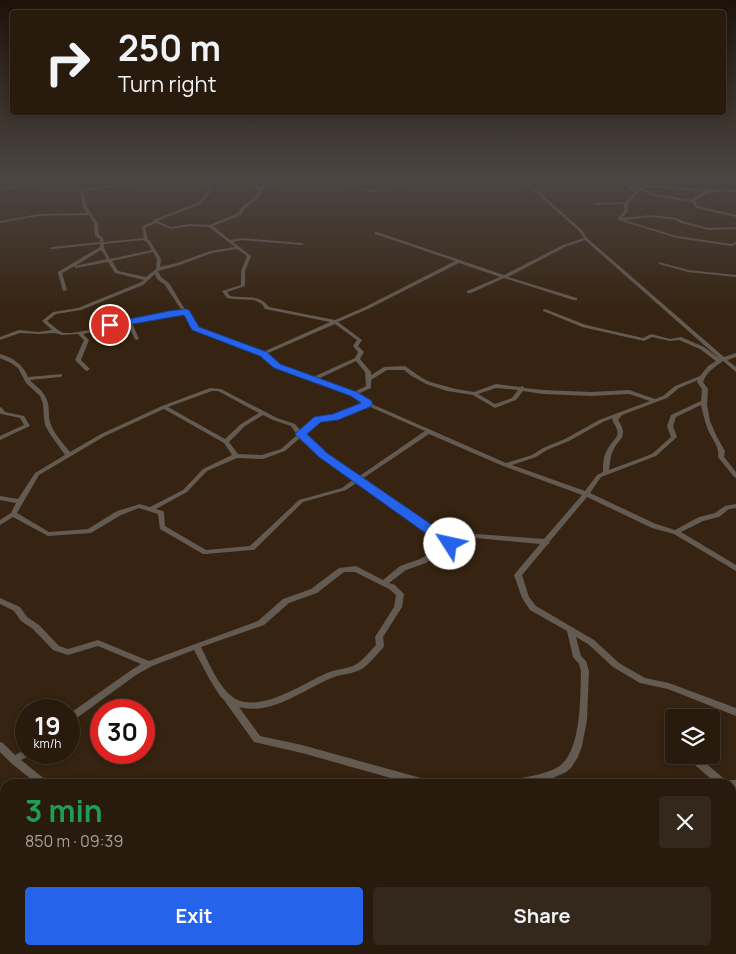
<!DOCTYPE html>
<html lang="en">
<head>
<meta charset="utf-8">
<style>
  :root { --surface:#281a0d; --page:#34271b; --text:#f1f3f6; --muted:#a5a19d; --line:#44382e; --accent:#2563eb }
  body { margin:0; font-family:Manrope,sans-serif; background:var(--page); color:var(--text); height:100vh; display:flex; flex-direction:column; font-size:19px; white-space:nowrap }
  * { box-sizing:border-box; margin:0 }
  p { font-size:16px; color:var(--muted) }
  .icon { flex:none; width:28px; height:28px; fill:none; stroke:currentColor; stroke-width:2; stroke-linecap:round; stroke-linejoin:round }
  .map { position:relative; flex:1; overflow:hidden }
  .panel { position:absolute; left:0px; top:779px; width:736px; height:176px; display:flex; flex-direction:column; background:var(--surface); border-radius:15px 15px 0 0; box-shadow:0 2px 8px #0003,0 0 0 1px var(--line) }
  .panel>* { flex:none }
  .top-card { position:absolute; left:10px; top:10px; width:716px; height:105px; border-radius:5px; box-shadow:0 2px 8px #0003,0 0 0 1px var(--line); background:#281a0d; color:var(--text); overflow:hidden }
  .controls { position:absolute; left:665px; top:709px; display:grid; gap:10px }
  .controls a { display:grid; place-items:center; width:55px; height:55px; border-radius:5px; background:var(--surface); box-shadow:0 2px 8px #0003,0 0 0 1px var(--line); font-size:25px }
  .speed { position:absolute; left:15px; top:699px; display:flex; gap:10px; font-size:25px; font-weight:700; text-align:center }
  .speed>* { display:grid; place-content:center; width:65px; height:65px; border-radius:50%; background:var(--surface); box-shadow:0 2px 8px #0003,0 0 0 1px var(--line); line-height:1 }
  .speed small { font-size:12px; font-weight:400 }
  .speed .limit { border:8px solid #d22; background:#fff; color:#111 }
  .pin { position:absolute; display:grid; place-items:center; width:42px; height:42px; color:#fff; margin:-21px; border:2px solid #fff; border-radius:50%; box-shadow:0 1px 5px #0007 }
  .me { position:absolute; width:55px; margin:-28px; rotate:305deg; stroke-linejoin:round; filter:drop-shadow(0 0 4px #0008) }
  .turn { display:flex; align-items:center; gap:18px; height:105px; padding:0 25px; font-size:22px }
  .turn .icon { width:65px; height:65px; stroke-width:2.5 }
  .turn b { display:block; font-size:35px; line-height:42px }
  .round { display:grid; place-items:center; flex:none; width:52px; height:52px; border-radius:5px; background:var(--page) }
  .head { display:flex; align-items:center; justify-content:space-between; height:85px; padding:0 25px }
  h1 { font-size:30px; font-weight:700; line-height:38px; color:#1e9e55 }
  .cta { display:flex; gap:10px; margin-top:auto; padding:10px 25px }
  .cta a { flex:1; height:58px; border-radius:5px; background:var(--accent); color:#fff; font-size:20px; font-weight:700; line-height:58px; text-align:center }
  .cta a+a { background:var(--page); color:var(--text) }
  .map>svg:first-child { display:block }
</style>
</head>
<body>
<div class="map">
<svg width="736" height="954" viewBox="0 0 736 954">
  <rect width="100%" height="100%" fill="#362311"/>
  <g fill="none" stroke-linecap="round" stroke-linejoin="round">
    <g fill="#635a51" fill-rule="evenodd">
      <polygon points="59,180 70,180 0,190 0,188"/>
      <path d="M146 180H156L83 192 87 207 91 213H92V215L98 223 99 235 103 238 104 242 144 238 142 226 153 222V220L199 202 209 189 205 184 206 183 219 180H226L209 185 213 189 201 204 157 221 171 227 191 224 210 225 238 213 241 208 257 195V189L246 180H250L260 188 284 180H290L261 190 260 196 244 209 241 215 213 226 230 240 242 238 302 243 304 244 302 245 242 240 233 242 251 256 245 271V286L227 292 230 296C245 299 258 293 269 307L335 320 365 307 455 261 375 234V232H377L504 275 563 245 584 238 580 232 522 180H525L582 230 587 238 724 357 736 353V357L727 360 736 367V372L723 361C715 367 707 371 703 382L708 389 707 405 710 421 717 437 725 451 724 457 736 472V478L734 477 718 457C720 447 712 439 708 430 705 422 703 414 701 405L676 417 673 426 677 437 656 456 601 477 590 493 656 524 675 530 699 517 715 513 725 506 736 504V508L729 509 719 517 703 521 681 532 736 565V571L674 534 652 528 587 497 550 541 549 544H548L522 575 529 597 536 606 594 640 619 663 645 678 669 683 736 708V716L668 689 640 683 613 667 588 644 576 637 581 656 586 661 589 671 587 720 582 746 578 757 571 768 566 772 553 778 533 784H508L510 781 513 780C528 776 545 775 558 767 582 752 580 696 581 671L579 664 573 657 567 631 530 610 522 598 514 575 540 544 476 538 452 546 426 563 406 570 389 583 395 585 404 594 402 607 383 637 384 646 383 648C376 655 369 665 360 670 352 674 342 674 334 677 303 689 273 716 239 707L260 736 302 745 428 780 431 781 433 784H412L302 753 254 742 226 703 225 701 220 696 210 680 194 650 152 666 136 675 74 720 72 725 69 726V714L130 671 141 664 98 646 68 655 53 650 33 629 21 621 14 611 0 604V598L20 607 27 617 39 625 59 646 68 649 98 640 149 661 258 621 283 599 311 589 339 568 356 566 383 580 400 566 420 559 445 544 358 482 346 490 303 502 254 550H252L205 554H203L160 529 158 514 139 508 121 515 91 533 48 536 13 517 0 525V520L11 513 16 503 0 500V496L18 499 35 473 65 455 50 434 45 425 44 418 43 404 40 396 26 383 18 368 11 363 0 358V354C13 358 23 364 28 377L62 374V376L60 377 30 380C35 386 43 390 46 398 50 405 48 414 50 422 53 433 63 443 70 452L101 434 162 406 210 388 221 389 277 418 295 424 301 431 316 418 334 415 365 404 352 395 275 367 261 355 193 329 184 314 154 317 132 323 139 339 137 340 135 339 127 324 83 334 89 340 81 360 90 369 87 371 85 370 75 360 84 340 78 334 62 335 55 333 38 334 20 333 0 340V337L19 330 38 332 52 330 42 321 53 312 78 308 139 283 144 280 115 273 108 262 76 268H75V266L62 273 67 290 63 291 58 273V272L100 247V244L52 249 50 248 52 247 100 242V239L95 236 94 223 89 215 38 216 0 223V221L38 214 87 213 83 207 80 190ZM156 223 171 229 191 226 209 227 235 247 210 251 177 263 160 267 161 259 150 241 148 240 145 228ZM143 240 147 242 152 250 110 259 104 248V244ZM585 240 720 359 704 347 681 337 670 339 651 334 643 338 586 325 545 309 543 310V311L582 327 644 341 652 337 670 341 679 340 700 349 716 361 708 366 700 376 675 386 663 396 655 399 629 390 591 392 543 390 525 388 522 386 520 387 496 384 474 392 456 389 430 382 422 378 405 366 384 367 371 375V372L360 359 364 352 358 346 362 340 338 322 368 309 459 263 500 277 467 291V293H471L504 278 573 300H577V298L508 277 565 247ZM237 249 247 256 241 271V285L222 291 227 298 234 299 254 300 262 304 265 309 330 322 263 352 197 327 188 313V312L186 311 169 283 161 277 158 271 180 265 212 253ZM101 250 107 259 75 266ZM153 252 157 259 156 269 146 277 118 271 112 261ZM155 274 157 279 165 285 182 311 154 315 90 330 71 333H63L58 330 47 321 56 314 81 310 143 285ZM335 324 357 340 353 346 358 352 355 358 313 377 279 365 266 354ZM356 361 365 372 366 386 354 392 318 379ZM387 370H404L410 375 426 384 447 391 473 395 495 408 516 400 523 391 543 394 591 396 629 394 650 401 599 420 565 439 543 448 532 455 506 463 374 405 358 394 371 388V380ZM698 380 697 382 702 389 701 401 671 415 667 426 671 437 652 454 609 470C610 465 610 458 612 453 618 437 630 439 618 420L622 415 667 398 679 388ZM496 388 518 390 512 398 495 404 478 394ZM212 391H218L259 413 241 424 225 439 168 407ZM368 406 425 431 358 477 325 454 306 439 303 435 320 421 337 418ZM164 409 224 443 232 455 203 469 183 490 150 507 139 504 137 505 117 511 88 529 49 532 17 513 39 475 105 436ZM263 415 273 420 291 426 297 435 281 449 262 455 238 454 229 442 245 426ZM613 418 612 420C624 438 614 436 606 452 603 458 603 466 603 472L597 475 585 491 512 465 536 457 547 450 569 441 603 422ZM429 434 503 466 582 495 544 539 476 534 451 541 362 479ZM300 438 302 441 321 456 354 479 342 488 299 500 250 546 206 550 165 526 164 513 163 511 156 509 187 492 207 471 237 458 263 459 285 451ZM344 572H355L389 589 396 595 394 607 375 637 376 645C369 652 362 662 353 666 345 669 336 669 327 673 304 683 264 711 238 700 221 693 209 663 201 647L264 625 289 603 317 593Z"/>
      <path d="M337 180C350 180 361 191 375 190 391 189 406 180 422 180L375 192 363 191Z"/>
      <path d="M617 180C623 180 635 186 638 193L628 203V211L622 218 651 215 676 218 683 221 708 228 736 227V229L708 230 681 223 675 220 651 217 624 220 677 236 731 244 736 242V244L731 246 677 238 618 220V218L624 211V204L595 205 593 204 595 203 625 202 634 193 633 191Z"/>
      <polygon points="734,180 736,180 736,182"/>
      <path d="M632 184 655 185 694 189 736 190V192C721 191 707 190 695 201L698 206 736 215V217L696 208 692 202 653 196 631 186V184ZM637 186 704 192 696 196 692 200 655 194Z"/>
      <polygon points="659,262 688,270 736,275 736,277 688,272 659,264"/>
      <polygon points="0,407 2,408 5,412 24,416 30,426 0,440 0,436 24,425 20,418 1,414 0,413"/>
      <polygon points="0,742 3,743 15,755 26,749 26,752 32,752 31,755 21,760 47,781 49,784 37,784 11,763 0,752"/>
      <polygon points="687,755 696,755 728,782 731,780 736,780 736,788 731,788 731,784 717,784 688,759"/>
      <polygon points="736,861 736,871 731,873 731,863"/>
      <polygon points="85,950 95,950 96,954 86,954"/>
      <polygon points="259,950 275,950 276,954 260,954"/>
    </g>
  </g>
  <linearGradient id="sky" x2="0" y2="1"><stop stop-color="#1e1309"/><stop offset="0.57" stop-color="#4c4543"/><stop offset="1" stop-color="#4c4543" stop-opacity="0"/></linearGradient>
  <rect width="736" height="314" fill="url(#sky)"/>
  <polygon fill="#2563eb" stroke="#184099" points="186,309 189,310 199,327 267,352 280,364 357,392 372,401 372,406 338,420 321,422 307,434 327,453 454,540 456,544 454,547 445,547 319,457 295,434 314,417 333,414 361,403 351,396 274,368 260,356 192,330 184,315 110,328 106,325 110,323 169,311"/>
</svg>
<div class="controls">
<a><svg class="icon" aria-label="layers" viewBox="0 0 24 24"><path d="M12 4l9 5-9 5-9-5zM3 14l9 5 9-5"/></svg></a>
</div>
<div class="speed"><div>19<small>km/h</small></div><div class="limit">30</div></div>
<div class="pin" style="left:110px;top:325px;background:#d93025"><svg class="icon" aria-label="arrive" viewBox="0 0 24 24"><path d="M6 21V4h12l-3 4 3 4H6"/></svg></div>
<svg class="me" style="left:450px;top:544px" viewBox="-20 -20 40 40"><circle r="19" fill="#fff"/><path d="M0-13L10 11 0 6-10 11z" fill="#2563eb"/></svg>
<div class="top-card">
<div class="turn"><svg class="icon" aria-label="right" viewBox="0 0 24 24"><path d="M7 20v-9h11M14 6l5 5-5 5"/></svg><div><b>250 m</b>Turn right</div></div>
</div>
<section class="panel">
<div class="head"><div><h1>3 min</h1><p>850 m · 09:39</p></div><a class="round"><svg class="icon" aria-label="close" viewBox="0 0 24 24"><path d="M6 6l12 12M18 6L6 18"/></svg></a></div>
<div class="cta"><a>Exit</a><a>Share</a></div>
</section>
</div>
</body>
</html>
